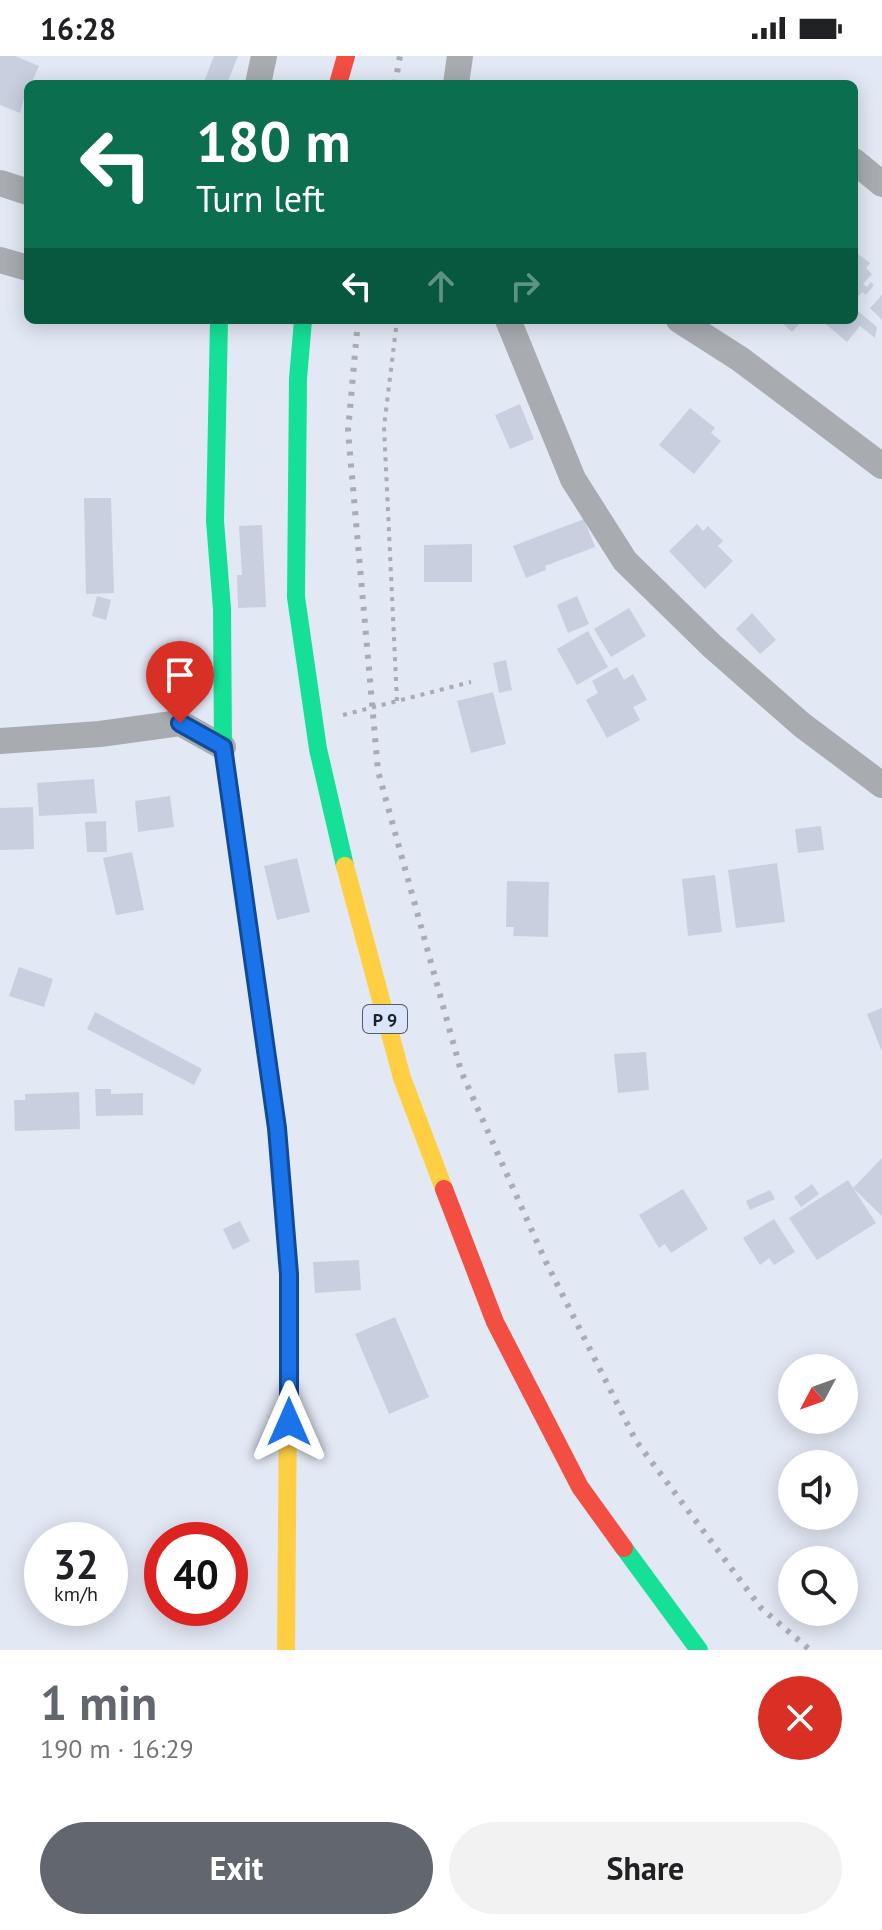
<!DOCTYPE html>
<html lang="en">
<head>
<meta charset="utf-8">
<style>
  :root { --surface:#fff; --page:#f2f2f2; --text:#202124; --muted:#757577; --accent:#61666f }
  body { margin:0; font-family:"PT Sans",sans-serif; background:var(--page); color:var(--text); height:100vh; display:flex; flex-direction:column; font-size:30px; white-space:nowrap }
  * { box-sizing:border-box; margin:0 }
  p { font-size:26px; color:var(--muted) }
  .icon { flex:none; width:44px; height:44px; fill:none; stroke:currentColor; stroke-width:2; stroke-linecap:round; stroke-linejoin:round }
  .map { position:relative; height:1594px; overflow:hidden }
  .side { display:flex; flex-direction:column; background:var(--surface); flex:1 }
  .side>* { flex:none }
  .banner { position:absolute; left:24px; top:24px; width:834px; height:244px; border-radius:12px; box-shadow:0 4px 20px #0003; background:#0b6e4f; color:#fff; overflow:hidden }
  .needle { width:52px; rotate:229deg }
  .tools { position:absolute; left:778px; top:1298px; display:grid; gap:16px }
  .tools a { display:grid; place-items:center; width:80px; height:80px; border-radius:50%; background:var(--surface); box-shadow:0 4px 20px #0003; font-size:40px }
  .speed { position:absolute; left:24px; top:1466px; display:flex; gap:16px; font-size:40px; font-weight:700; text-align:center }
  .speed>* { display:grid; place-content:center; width:104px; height:104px; border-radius:50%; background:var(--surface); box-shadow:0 4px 20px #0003; line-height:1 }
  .speed small { font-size:20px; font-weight:400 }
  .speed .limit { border:12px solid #d22; background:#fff; color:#111 }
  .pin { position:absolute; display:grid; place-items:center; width:68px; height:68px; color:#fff; margin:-82px -34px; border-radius:50% 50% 50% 0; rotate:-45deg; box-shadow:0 0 8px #0007 }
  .pin .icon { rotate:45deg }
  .me { position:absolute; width:88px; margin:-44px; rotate:0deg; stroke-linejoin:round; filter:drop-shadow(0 0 6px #0008) }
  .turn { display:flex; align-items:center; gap:28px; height:168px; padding:0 40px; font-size:36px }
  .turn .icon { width:104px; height:104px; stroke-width:2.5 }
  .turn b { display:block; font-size:56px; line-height:68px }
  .lanes { display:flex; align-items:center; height:76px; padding:0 40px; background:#0003; justify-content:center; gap:40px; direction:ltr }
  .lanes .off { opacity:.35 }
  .round { display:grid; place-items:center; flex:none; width:84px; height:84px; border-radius:42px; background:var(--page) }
  .head { display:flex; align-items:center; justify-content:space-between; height:136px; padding:0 40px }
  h1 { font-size:48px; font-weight:800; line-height:60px; color:var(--accent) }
  .action { display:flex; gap:16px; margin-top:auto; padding:16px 40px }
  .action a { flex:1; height:92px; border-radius:48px; background:var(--accent); color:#fff; font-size:32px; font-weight:800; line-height:92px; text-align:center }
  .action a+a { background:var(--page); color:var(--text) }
  .status { display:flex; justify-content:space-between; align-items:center; height:56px; padding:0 40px; background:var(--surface); direction:ltr }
  .status svg { height:22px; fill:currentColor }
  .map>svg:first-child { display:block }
</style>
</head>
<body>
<div class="status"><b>16:28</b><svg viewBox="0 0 49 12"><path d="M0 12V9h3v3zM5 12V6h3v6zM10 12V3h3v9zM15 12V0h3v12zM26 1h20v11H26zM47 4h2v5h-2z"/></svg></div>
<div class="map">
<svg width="882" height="1594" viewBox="0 0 882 1594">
  <rect width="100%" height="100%" fill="#e2e8f4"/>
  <g fill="#c8d0df">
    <polygon points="0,0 15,0 39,10 31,28 28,28 20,57 0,49"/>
    <polygon points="214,0 238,0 227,28 204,26"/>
    <polygon points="858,198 870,207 866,212 872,218 863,228 867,231 871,226 874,229 866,239 862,236 854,246 854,203"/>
    <polygon points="882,239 882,264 870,252"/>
    <polygon points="854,252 877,271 875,282 860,270 847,286 821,264 854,264"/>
    <polygon points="779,264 803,264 792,276"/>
    <polygon points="520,348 534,383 510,393 495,359"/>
    <polygon points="690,352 715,372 711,377 721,385 694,418 659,389"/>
    <polygon points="84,442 111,442 114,537 86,538"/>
    <polygon points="584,463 595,491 545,510 546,514 526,522 513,490"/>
    <polygon points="697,468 703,475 708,470 723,485 718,490 733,505 705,533 669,495"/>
    <polygon points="262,469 266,551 238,552 237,519 242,519 239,470"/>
    <polygon points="472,488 472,526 424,526 424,489"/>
    <polygon points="97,540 111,544 106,564 92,560"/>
    <polygon points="577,540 589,568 568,577 557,549"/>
    <polygon points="629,552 646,580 611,601 594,573"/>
    <polygon points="752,557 776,584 760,598 736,573"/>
    <polygon points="588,575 608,611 577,629 557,593"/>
    <polygon points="506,604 512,634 499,637 493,607"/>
    <polygon points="617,611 624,624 633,618 647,644 633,651 640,664 607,682 586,644 598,637 592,625"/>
    <polygon points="493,636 506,688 471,697 457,645"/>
    <polygon points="94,723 97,757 39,760 37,727"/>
    <polygon points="170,740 174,771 138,776 135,745"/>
    <polygon points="33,751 34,793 0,794 0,752"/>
    <polygon points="106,765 107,796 87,796 85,766"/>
    <polygon points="821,770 824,794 798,797 795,773"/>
    <polygon points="132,796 144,854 116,859 103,802"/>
    <polygon points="297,802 310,856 277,864 264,810"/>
    <polygon points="777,807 785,866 736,872 728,814"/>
    <polygon points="715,819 722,876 688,880 682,823"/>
    <polygon points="507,825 549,826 548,881 513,880 514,871 506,871"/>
    <polygon points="19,911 53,923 44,951 9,940"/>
    <polygon points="882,952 882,996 867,958"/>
    <polygon points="95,956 202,1013 194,1029 87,973"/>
    <polygon points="646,996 649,1034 618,1037 614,998"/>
    <polygon points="95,1033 111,1033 111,1038 143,1037 143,1059 96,1060"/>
    <polygon points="79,1036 80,1073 15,1075 14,1044 25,1044 25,1038"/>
    <polygon points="882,1102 882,1160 853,1132 876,1167 817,1204 789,1162 848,1124 853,1132"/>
    <polygon points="812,1128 819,1138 801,1151 794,1141"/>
    <polygon points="683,1133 708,1173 671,1197 665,1188 659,1192 639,1159"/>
    <polygon points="770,1134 775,1143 750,1154 746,1145"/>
    <polygon points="774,1163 795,1196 774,1209 769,1202 760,1209 743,1182"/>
    <polygon points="240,1165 250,1185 233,1194 223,1173"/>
    <polygon points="359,1204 361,1234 315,1237 313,1206"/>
    <polygon points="395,1261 429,1341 389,1358 355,1278"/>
  </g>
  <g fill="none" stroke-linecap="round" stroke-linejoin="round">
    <g stroke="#a9acb3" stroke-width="4" stroke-dasharray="4 6" stroke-linecap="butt">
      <polyline points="397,645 384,371 397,264"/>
      <polyline points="343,659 471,626"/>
    </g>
    <g stroke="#a8abb0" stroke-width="26">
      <polyline points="258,28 264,0"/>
      <polyline points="456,28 460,0"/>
      <polyline points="854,105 882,128"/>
      <polyline points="0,127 28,136"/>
      <polyline points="0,204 28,212"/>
      <polyline points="508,264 573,423 625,505 712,590 802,669 882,729"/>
      <polyline points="679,264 740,303 882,410"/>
      <polyline points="0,685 100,678 180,667 223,691"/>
    </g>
    <g stroke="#16e098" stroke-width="18">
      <polyline points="219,264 215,465 222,553 223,691 276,1062"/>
      <polyline points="303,264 298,323 296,541 318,693 345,810"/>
      <polyline points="624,1492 699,1594"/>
    </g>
    <g stroke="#ffcf43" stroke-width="18">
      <polyline points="345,810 402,1022 444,1133"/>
      <polyline points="276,1062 289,1218 286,1594"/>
    </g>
    <g stroke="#f24e42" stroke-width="18">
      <polyline points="338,28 346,0"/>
      <polyline points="444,1133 495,1266 580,1431 624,1492"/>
    </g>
    <g stroke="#a9acb4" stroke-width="6" stroke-dasharray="4 8" stroke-linecap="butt">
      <polyline points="395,28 400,0"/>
      <polyline points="358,264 348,375 378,715 461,1015 545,1204 636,1385 761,1552 810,1594"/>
    </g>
  </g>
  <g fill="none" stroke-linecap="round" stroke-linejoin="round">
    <defs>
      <polyline id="route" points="180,667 223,691 277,1072 289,1218 289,1366"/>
    </defs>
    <use href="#route" stroke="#114b97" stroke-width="20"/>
    <use href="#route" stroke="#1a73e8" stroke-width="14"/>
  </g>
  <g text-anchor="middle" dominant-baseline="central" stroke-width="6" stroke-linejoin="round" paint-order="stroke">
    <rect fill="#dae5fc" stroke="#555b68" stroke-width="2" x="363" y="949" width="44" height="28" rx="6"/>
    <g font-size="18" font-weight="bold" fill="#1c2028">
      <text x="385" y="963">P 9</text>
    </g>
  </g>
</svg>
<div class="tools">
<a><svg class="needle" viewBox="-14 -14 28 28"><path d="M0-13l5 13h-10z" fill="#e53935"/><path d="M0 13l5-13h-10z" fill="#757577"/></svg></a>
<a><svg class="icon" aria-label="sound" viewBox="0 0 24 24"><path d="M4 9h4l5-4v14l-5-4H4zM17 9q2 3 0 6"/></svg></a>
<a><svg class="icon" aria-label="search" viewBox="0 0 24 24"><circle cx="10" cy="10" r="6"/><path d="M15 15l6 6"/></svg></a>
</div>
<div class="speed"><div>32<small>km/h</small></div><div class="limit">40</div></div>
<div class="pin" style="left:180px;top:667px;background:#d93025"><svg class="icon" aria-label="arrive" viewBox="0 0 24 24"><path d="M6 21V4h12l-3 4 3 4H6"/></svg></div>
<svg class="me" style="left:289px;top:1366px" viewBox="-20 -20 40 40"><path d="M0-17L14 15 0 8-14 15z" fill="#1a73e8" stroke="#fff" stroke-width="4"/></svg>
<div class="banner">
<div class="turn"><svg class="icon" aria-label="left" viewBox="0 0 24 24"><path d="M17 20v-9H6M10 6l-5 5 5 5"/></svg><div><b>180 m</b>Turn left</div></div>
<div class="lanes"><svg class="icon" aria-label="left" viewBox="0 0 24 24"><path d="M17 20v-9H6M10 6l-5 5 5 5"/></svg><svg class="icon off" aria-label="ahead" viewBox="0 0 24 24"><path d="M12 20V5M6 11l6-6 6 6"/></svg><svg class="icon off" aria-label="right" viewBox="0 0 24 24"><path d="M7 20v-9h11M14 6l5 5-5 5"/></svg></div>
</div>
</div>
<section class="side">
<div class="head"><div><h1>1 min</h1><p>190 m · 16:29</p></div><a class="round" style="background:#d93025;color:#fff"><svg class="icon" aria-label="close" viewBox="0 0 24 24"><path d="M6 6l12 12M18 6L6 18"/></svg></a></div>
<div class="action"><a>Exit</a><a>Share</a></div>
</section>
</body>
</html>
